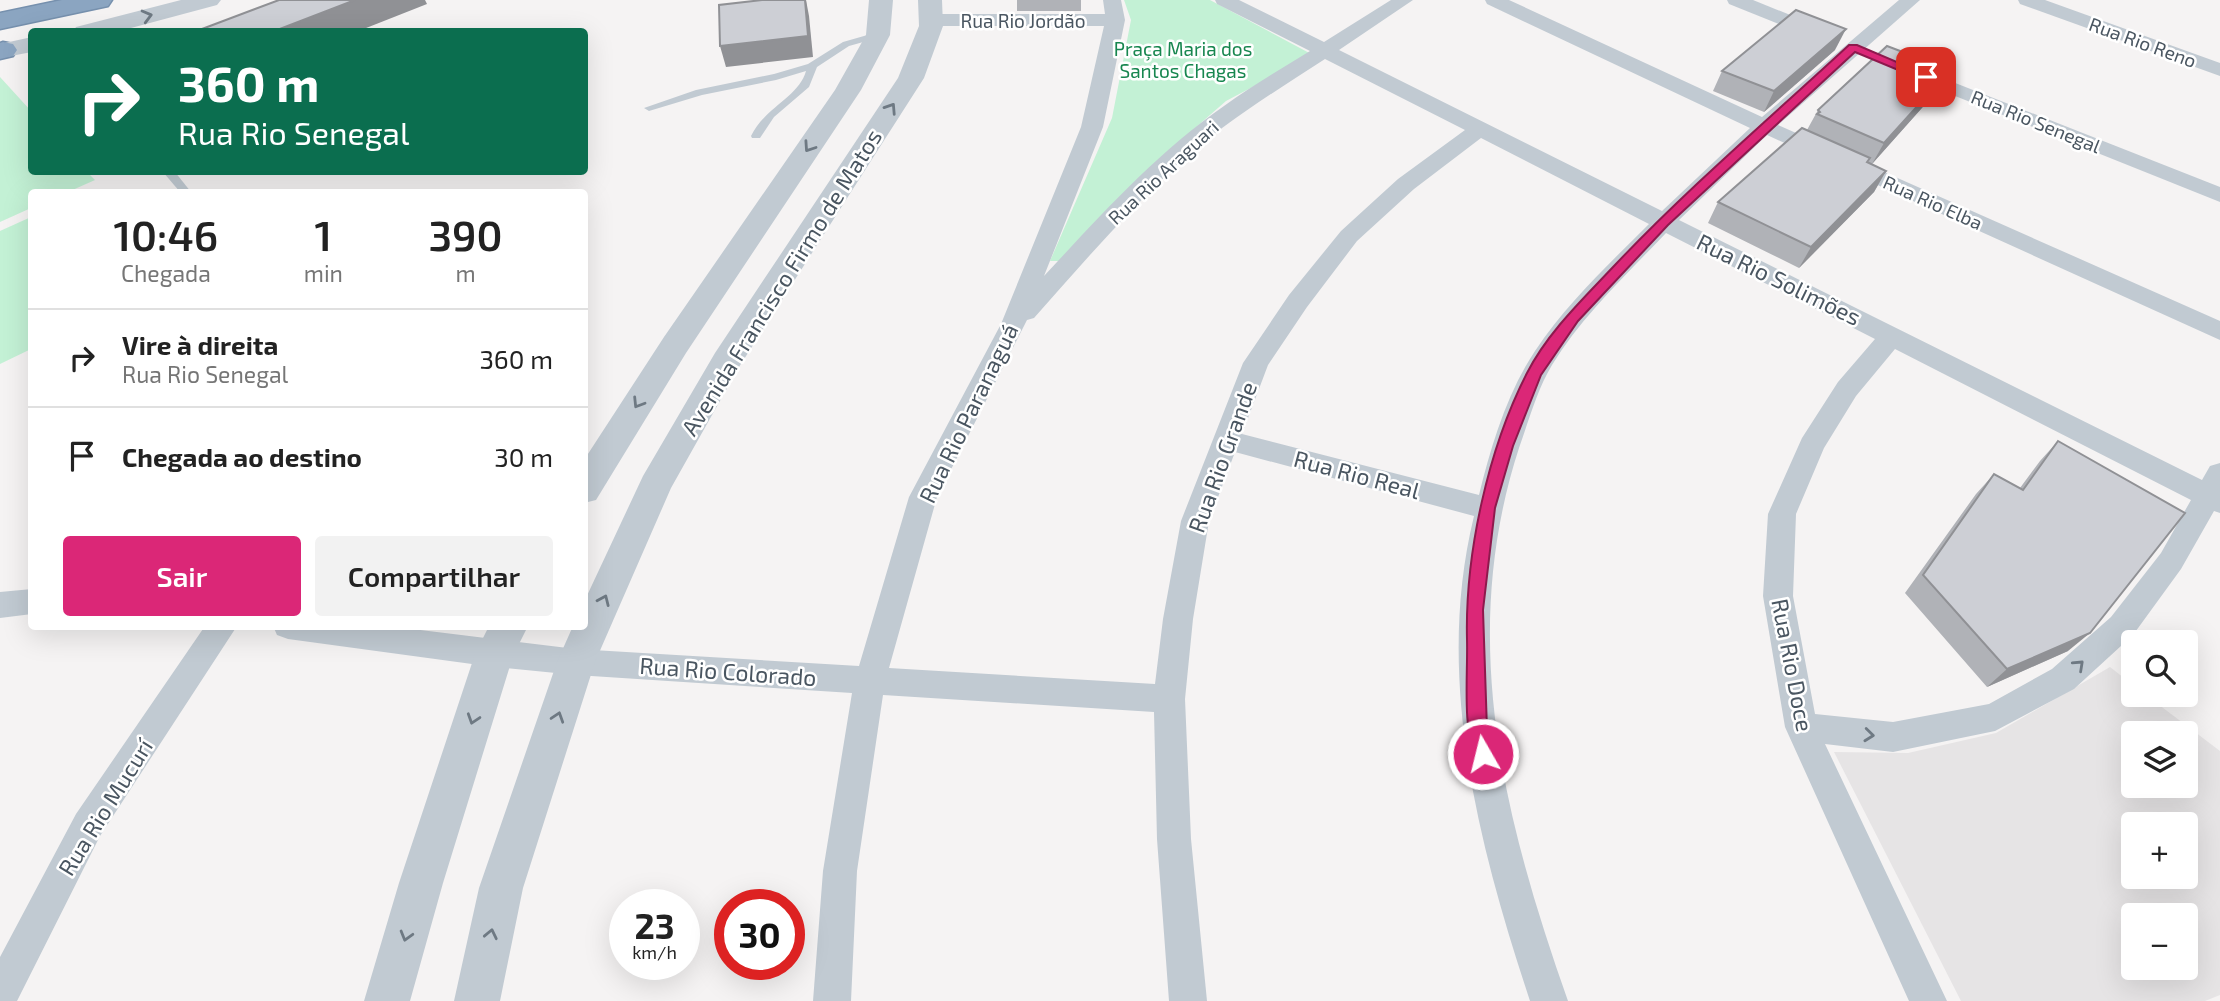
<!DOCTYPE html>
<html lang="pt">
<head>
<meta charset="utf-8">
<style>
  :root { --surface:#fff; --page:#f2f2f2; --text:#222; --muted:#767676; --line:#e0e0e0; --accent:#db2777 }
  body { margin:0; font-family:"Exo 2",sans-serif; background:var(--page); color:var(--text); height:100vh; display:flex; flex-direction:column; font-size:26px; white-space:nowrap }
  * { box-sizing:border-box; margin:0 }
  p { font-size:23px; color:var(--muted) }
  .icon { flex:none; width:38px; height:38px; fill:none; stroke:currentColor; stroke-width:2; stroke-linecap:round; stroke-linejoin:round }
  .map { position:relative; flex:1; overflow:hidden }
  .panel { position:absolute; left:28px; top:189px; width:560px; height:441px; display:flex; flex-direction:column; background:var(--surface); border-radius:7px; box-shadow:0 7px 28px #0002 }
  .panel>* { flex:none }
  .banner { position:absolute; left:28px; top:28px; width:560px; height:147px; border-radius:7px; box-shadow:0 7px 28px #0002; background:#0b6e4f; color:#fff; overflow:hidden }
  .fabs { position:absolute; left:2121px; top:630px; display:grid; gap:14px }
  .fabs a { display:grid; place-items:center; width:77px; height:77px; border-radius:7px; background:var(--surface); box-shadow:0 7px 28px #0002; font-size:35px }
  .speed { position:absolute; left:609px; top:889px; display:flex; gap:14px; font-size:35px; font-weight:700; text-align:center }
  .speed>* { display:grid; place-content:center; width:91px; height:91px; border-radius:50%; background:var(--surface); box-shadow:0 7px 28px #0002; line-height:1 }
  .speed small { font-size:18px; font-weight:400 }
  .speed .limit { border:10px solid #d22; background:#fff; color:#111 }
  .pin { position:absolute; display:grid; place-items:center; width:60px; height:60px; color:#fff; margin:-30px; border-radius:14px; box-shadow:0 4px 10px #0006 }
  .me { position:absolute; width:77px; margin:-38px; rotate:352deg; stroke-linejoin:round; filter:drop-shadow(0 0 5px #0008) }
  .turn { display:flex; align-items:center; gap:24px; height:147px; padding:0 35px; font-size:32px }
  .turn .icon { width:91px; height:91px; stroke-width:2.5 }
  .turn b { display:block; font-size:49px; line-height:60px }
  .eta { display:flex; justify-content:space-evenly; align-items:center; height:119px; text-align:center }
  .eta b { font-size:42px; font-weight:600; line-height:49px }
  .button { display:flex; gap:14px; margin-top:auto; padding:14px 35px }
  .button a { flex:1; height:80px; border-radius:7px; background:var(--accent); color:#fff; font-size:28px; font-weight:600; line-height:80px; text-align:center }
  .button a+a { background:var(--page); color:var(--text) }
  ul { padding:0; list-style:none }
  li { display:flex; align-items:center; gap:21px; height:98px; padding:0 35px; border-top:2px solid var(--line) }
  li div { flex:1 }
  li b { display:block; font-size:26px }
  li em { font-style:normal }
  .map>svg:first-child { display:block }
</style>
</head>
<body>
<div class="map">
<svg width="2220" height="1001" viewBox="0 0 2220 1001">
  <rect width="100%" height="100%" fill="#f5f3f3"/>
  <path fill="#e6e4e5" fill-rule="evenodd" d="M2110 667 2133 685V695H2146L2220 751V995L2205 1001H1961L1834 752 1908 753 1996 733ZM2133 733H2186V786H2133ZM2133 824H2186V877H2133ZM2133 915H2186V968H2133Z"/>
  <g fill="#c3f1d5">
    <polygon points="1124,0 1210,0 1313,55 1226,101 1155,163 1065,261 1050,261 1112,118 1131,20"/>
    <polygon points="0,77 31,111 32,172 87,172 95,180 68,192 32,192 31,208 0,222"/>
    <polygon points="31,217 31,349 0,364 0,231"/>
  </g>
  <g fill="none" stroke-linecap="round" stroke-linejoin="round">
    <defs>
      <g id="motorway">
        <polygon points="62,0 112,0 108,6 0,29 0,13"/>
        <polygon points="3,42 13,44 17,50 13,56 0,59 0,43"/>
      </g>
    </defs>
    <use href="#motorway" stroke="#7690ad" stroke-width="3"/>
    <g fill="#c1cad2" fill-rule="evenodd">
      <path d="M878 32 883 35 881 37 849 46 817 67 809 87 774 117 760 138H752L751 136C765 107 799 97 806 71L776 80 702 95 649 111 644 108 696 90 774 74 808 64 843 42Z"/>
      <polygon points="163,172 175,172 191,192 180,192"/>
    </g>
    <g fill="#c1cad2" fill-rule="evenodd">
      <path d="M1103 0H1121L1125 20 1103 127 1044 276C1100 216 1156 153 1224 106 1251 86 1281 69 1310 51L1217 4 1215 0H1239L1324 42 1391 0H1413L1339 50 1662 211 1750 128 1487 4 1485 0H1509L1762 117 1899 0H1920L1778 125 2220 321V340L1767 135 1679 220 2202 480 2210 466 2220 463V513L2214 511 2181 569 2133 635 2074 689 1995 731 1893 752 1825 744 1947 1001H1909L1785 727 1763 596 1768 514 1802 438 1838 382 1875 339 1666 233C1627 274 1582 316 1552 365 1537 390 1529 420 1519 448 1457 639 1504 819 1568 1001H1530C1479 846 1434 679 1474 516L1235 452 1209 521 1193 619 1185 699 1191 839 1207 1001H1169L1157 839 1154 712 883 695 857 871 851 1001H813L823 871 852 693 576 675 494 667 288 639 277 635 273 626H388L576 649 859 666 909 497 1001 324 1081 127 1104 26H931L921 20 931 14H1105ZM1325 59 1465 130 1398 179 1341 231 1289 295 1243 363 1181 521 1163 619 1155 684 889 668 937 497 1027 320 1034 318C1080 266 1126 213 1177 165 1222 124 1274 92 1325 59ZM1481 138 1649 224C1609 264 1566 304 1535 351 1507 393 1491 446 1479 495L1242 434 1268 365 1307 307 1357 241 1414 189ZM1895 349 2191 500 2161 553 2111 617 2052 669 1989 704 1893 722 1815 714 1793 596 1796 514 1824 448 1856 396Z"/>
      <polygon points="1727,0 1753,0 1825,29 1828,33 1825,37 1811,37 1729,4"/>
      <polygon points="2018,0 2045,0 2220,63 2220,76 2020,4"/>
      <polygon points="1907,64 2220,187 2220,202 1900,74 1897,70 1900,66"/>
      <polygon points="32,589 32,614 0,618 0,592"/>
      <polygon points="205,626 237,626 100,836 17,1001 0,1001 0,957 76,814"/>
    </g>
    <g fill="#c1cad2" fill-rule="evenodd">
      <polygon points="181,0 221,0 217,5 116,32 73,32 76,27"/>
      <polygon points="869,0 893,0 890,35 861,90 686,353 596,500 584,503 584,460 664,337 835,90 866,35"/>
      <polygon points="918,0 942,0 943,26 924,78 739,367 671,488 595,662 523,888 500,1001 454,1001 479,888 557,662 573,626 584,626 584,602 643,476 715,353 898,78 919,26"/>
      <polygon points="32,37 32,52 0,58 0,44"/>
      <polygon points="489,626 528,626 513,656 443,883 410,1001 364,1001 399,883 475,654"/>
    </g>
    <use href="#motorway" fill="#8ba5c1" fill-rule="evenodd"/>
  </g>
  <g fill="#b0b2b7">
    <rect x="1017" y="0" width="64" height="11"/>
    <polygon points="1835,50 1764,112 1713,91 1722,71"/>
    <polygon points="1950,70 1937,91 1872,164 1868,162 1886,171 1874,192 1799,268 1708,223 1718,202 1807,130 1818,110"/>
    <polygon points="2058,441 2068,651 1987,687 1905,593 1976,494 1994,474 2020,488 2040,461"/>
  </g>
  <g fill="#909195">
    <polygon points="355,0 425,0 427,4 356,32 272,32"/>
    <polygon points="806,0 809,16 813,57 726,67 720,46"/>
    <polygon points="1846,29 1835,50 1764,112 1774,91"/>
    <polygon points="1950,70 1937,91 1872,164 1884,143"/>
    <polygon points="1886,171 1874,192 1799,268 1811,247"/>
    <polygon points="2090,633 2068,651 1987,687 2007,669"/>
  </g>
  <g fill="#cdcfd5" stroke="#909195" stroke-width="2">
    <polygon points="279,0 355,0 272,32 194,32"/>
    <polygon points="762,0 805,0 808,36 720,46 719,5"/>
    <polygon points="1796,10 1846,29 1774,91 1722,71"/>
    <polygon points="1887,46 1950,70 1884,143 1817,114 1820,112 1818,110"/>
    <polygon points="1802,128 1870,158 1867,162 1886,171 1811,247 1718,202"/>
    <polygon points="2058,441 2185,513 2090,633 2007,669 1923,575 1994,474 2023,490"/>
  </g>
  <defs><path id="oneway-chevron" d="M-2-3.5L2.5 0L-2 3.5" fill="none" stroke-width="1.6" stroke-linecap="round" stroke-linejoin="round" transform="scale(1.75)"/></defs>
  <g stroke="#6e7983">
    <use href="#oneway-chevron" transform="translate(147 16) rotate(-15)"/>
    <use href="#oneway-chevron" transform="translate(891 108) rotate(-57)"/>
    <use href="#oneway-chevron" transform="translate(809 147) rotate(124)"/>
    <use href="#oneway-chevron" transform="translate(638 403) rotate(122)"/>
    <use href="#oneway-chevron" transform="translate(604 600) rotate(-66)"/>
    <use href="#oneway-chevron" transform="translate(2079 665) rotate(-43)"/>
    <use href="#oneway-chevron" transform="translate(558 717) rotate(-72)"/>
    <use href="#oneway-chevron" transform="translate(473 719) rotate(108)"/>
    <use href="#oneway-chevron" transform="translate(1869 735) rotate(6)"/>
    <use href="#oneway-chevron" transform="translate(491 934) rotate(-78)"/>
    <use href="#oneway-chevron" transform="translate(406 936) rotate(106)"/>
  </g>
  <path fill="#db2777" stroke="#8e194d" stroke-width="2" d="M1849 45H1857L1932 77 1922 80 1855 52 1668 225 1578 321 1541 375 1513 446 1495 508 1483 610 1487 730 1492 754 1489 760 1483 762 1476 760C1462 728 1468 674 1467 639 1465 554 1488 449 1527 373 1548 332 1583 299 1614 266 1688 188 1770 118 1849 45Z"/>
  <g text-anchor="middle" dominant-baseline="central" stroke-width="5" stroke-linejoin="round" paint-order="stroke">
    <g font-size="19" fill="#4a5661" stroke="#fff">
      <text x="1023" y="20">Rua Rio Jordão</text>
      <text transform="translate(2143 42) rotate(20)">Rua Rio Reno</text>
      <text transform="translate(2036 121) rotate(22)">Rua Rio Senegal</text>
      <text transform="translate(1163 172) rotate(-43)">Rua Rio Araguari</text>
      <text transform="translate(1933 202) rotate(24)">Rua Rio Elba</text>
    </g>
    <g font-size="19" fill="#17864f" stroke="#fff">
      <text x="1183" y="48">Praça Maria dos<tspan x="1183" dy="22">Santos Chagas</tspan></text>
    </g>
    <g font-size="23" fill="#4a5661" stroke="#fff">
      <text transform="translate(1779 279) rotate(26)">Rua Rio Solimões</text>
      <text transform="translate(781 282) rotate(-58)">Avenida Francisco Firmo de Matos</text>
      <text transform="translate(968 413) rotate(-64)">Rua Rio Paranaguá</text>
      <text transform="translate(1222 457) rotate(-70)">Rua Rio Grande</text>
      <text transform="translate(1357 474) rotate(15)">Rua Rio Real</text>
      <text transform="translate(1793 665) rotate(79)">Rua Rio Doce</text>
      <text transform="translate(728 671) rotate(4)">Rua Rio Colorado</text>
      <text transform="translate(105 807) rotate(-58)">Rua Rio Mucurí</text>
    </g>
  </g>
</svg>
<div class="fabs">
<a><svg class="icon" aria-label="search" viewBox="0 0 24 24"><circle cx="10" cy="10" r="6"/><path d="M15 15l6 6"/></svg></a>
<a><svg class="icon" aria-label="layers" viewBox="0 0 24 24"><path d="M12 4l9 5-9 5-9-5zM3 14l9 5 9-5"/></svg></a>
<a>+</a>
<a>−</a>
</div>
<div class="speed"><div>23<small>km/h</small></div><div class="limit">30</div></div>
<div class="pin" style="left:1926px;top:77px;background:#d93025"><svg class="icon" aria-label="arrive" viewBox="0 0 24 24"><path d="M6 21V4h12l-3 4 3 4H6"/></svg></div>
<svg class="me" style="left:1483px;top:754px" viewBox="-20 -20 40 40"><circle r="17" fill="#db2777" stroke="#fff" stroke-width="3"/><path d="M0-11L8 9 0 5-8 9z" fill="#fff"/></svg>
<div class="banner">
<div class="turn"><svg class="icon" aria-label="right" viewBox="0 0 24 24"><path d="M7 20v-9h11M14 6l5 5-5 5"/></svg><div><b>360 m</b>Rua Rio Senegal</div></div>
</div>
<section class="panel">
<div class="eta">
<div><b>10:46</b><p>Chegada</p></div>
<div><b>1</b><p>min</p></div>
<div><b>390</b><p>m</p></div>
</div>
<ul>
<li><svg class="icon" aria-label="right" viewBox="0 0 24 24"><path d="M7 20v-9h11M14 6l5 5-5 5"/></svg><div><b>Vire à direita</b><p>Rua Rio Senegal</p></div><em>360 m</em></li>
<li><svg class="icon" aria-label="arrive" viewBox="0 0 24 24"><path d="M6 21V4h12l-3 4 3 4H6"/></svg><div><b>Chegada ao destino</b></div><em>30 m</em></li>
</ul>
<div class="button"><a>Sair</a><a>Compartilhar</a></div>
</section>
</div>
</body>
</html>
